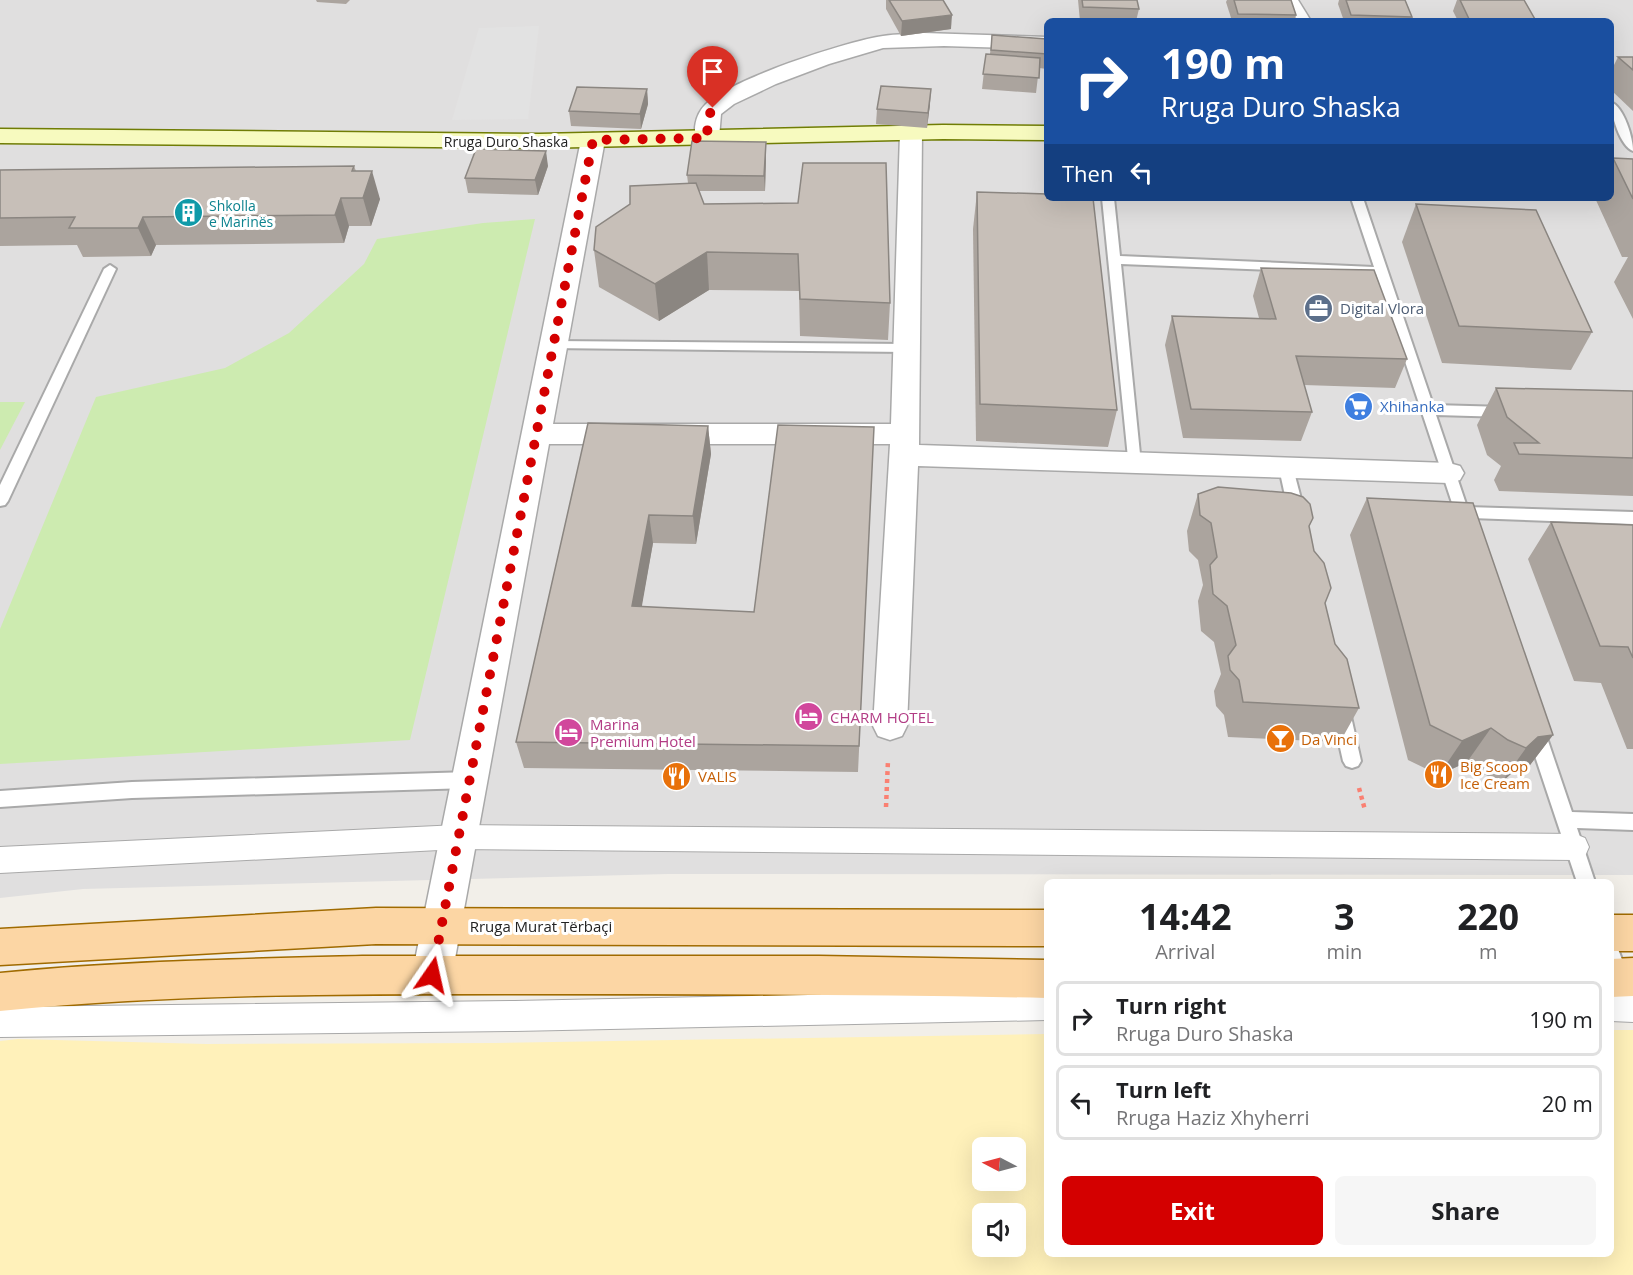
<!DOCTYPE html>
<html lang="en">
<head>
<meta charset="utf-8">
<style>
  :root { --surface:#fff; --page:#f6f6f6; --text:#202124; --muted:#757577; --line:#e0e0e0; --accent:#d40000 }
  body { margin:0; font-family:"Open Sans",sans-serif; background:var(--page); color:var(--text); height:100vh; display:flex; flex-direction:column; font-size:22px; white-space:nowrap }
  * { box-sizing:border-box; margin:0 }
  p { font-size:20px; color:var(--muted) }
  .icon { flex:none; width:33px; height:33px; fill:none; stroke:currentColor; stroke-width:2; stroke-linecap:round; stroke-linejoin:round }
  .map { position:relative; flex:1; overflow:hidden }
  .side { position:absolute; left:1044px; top:879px; width:570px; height:378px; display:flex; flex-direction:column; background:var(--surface); border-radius:9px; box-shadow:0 6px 24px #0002 }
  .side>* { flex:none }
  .hud { position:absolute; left:1044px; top:18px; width:570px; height:183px; border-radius:9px; box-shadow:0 6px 24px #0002; background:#1a4fa0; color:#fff; overflow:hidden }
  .needle { width:39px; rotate:276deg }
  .buttons { position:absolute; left:972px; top:1137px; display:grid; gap:12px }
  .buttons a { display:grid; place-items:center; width:54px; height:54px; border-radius:9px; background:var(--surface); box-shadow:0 6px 24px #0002; font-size:30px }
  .pin { position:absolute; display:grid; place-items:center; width:51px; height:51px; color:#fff; margin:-62px -26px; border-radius:50% 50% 50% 0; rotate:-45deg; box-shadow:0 0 6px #0007 }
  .pin .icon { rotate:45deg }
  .me { position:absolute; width:66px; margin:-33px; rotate:11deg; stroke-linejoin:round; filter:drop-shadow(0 0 4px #0008) }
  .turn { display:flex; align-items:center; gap:21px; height:126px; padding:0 18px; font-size:27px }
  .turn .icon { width:78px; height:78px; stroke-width:2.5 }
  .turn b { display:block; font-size:42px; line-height:51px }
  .then { display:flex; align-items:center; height:57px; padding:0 18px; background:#0003; gap:12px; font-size:22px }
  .eta { display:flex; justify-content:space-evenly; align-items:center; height:102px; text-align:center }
  .eta b { font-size:36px; font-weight:700; line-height:42px }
  .button { display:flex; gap:12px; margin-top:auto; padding:12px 18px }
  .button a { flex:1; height:69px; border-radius:9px; background:var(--accent); color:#fff; font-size:24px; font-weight:700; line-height:69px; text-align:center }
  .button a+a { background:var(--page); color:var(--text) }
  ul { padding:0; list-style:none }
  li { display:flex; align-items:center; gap:18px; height:75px; margin:0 12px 9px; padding:0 6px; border:3px solid var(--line); border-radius:9px }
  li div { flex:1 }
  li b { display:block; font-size:22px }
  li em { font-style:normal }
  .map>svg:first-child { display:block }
</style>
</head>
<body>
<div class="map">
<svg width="1633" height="1275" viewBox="0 0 1633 1275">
  <rect width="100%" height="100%" fill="#f2efe9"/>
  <path fill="#e0dfdf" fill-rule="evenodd" d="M0 0H1633V875L668 874 83 889 0 898ZM1047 21H1611V198H1047Z"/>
  <g fill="#cdebb0">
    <polygon points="535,219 410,740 0,764 0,629 96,397 225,368 289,333 364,264 377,239 483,223"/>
    <polygon points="0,402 25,402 0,450"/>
  </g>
  <path fill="#fff1ba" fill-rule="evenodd" d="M1611 1030H1633V1275H0V1041L18 1039 206 1044 495 1043 1047 1034V1254H1611ZM982 1148H1016V1180H982ZM982 1214H1016V1246H982Z"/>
  <polygon fill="#e2e2e2" points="539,26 528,119 452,120 479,28"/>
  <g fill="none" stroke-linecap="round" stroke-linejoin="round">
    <defs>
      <g id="service">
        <path d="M1611 102C1624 107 1633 138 1633 151 1620 146 1611 115 1611 102Z"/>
        <polygon points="1102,198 1114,198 1120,256 1374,267 1351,198 1363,198 1433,405 1506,407 1513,412 1506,417 1436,415 1467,507 1633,512 1633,524 1471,518 1473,523 1470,527 1460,527 1376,274 1121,264 1141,464 1139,468 1129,468"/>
        <polygon points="110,265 116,269 8,501 5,505 0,506 0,485 104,269"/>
        <polygon points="554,341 907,344 914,348 907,352 549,348 547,345"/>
        <polygon points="1286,463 1293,468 1305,514 1302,518 1292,518 1289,514 1279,468"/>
        <polygon points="1341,705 1347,707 1350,712 1361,761 1358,766 1352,768 1346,766 1343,761 1332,712 1335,707"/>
        <polygon points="1535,722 1541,724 1544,729 1572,812 1633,814 1633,830 1577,828 1595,882 1577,882 1526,729 1529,724"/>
        <polygon points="470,772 476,775 479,780 476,785 470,788 132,798 0,807 0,791 132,782"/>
        <polygon points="1611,946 1618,949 1629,978 1626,985 1619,987 1611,982"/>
      </g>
      <g id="pedestrian">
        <polygon points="458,825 1575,834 1585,838 1589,847 1585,856 1575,860 458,849 0,873 0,847"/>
        <polygon points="1047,990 1047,1020 515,1031 0,1037 0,1007 515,1001"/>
        <polygon points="1611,991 1633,992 1633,1022 1611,1021"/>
      </g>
      <g id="minor">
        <polygon points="1278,0 1298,0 1311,21 1291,21"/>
        <path d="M924 33 1047 37V49L944 46 883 48 829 64 776 84 734 104 721 114 719 138 715 143 707 145 699 143C691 132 696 114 705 105 728 80 847 41 883 36 896 34 910 34 924 33Z"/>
        <polygon points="911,126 919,128 922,133 919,445 1449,463 1460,466 1464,473 1460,480 1449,483 918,466 907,726 902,736 890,740 878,736 873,726 890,444 549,444 452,975 446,988 432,994 418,988 412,975 581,140 585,135 593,133 601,135 605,140 553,424 891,424 900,133 903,128"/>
      </g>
      <polygon id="secondary" points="943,125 1047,126 1047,140 943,139 539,148 0,143 0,129 539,134"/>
      <g id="primary">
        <polygon points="376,908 1047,910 1047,946 376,944 0,965 0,929"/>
        <rect x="1611" y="915" width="22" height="36"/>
        <path d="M362 956H819L1047 960V998C866 994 686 994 505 994 337 994 167 994 0 1011V973C120 961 241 959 362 956Z"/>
        <polygon points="1633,958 1633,996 1611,997 1611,959"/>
      </g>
    </defs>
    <use href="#service" stroke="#a9a9a9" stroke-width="4"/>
    <use href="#pedestrian" stroke="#a9a9a9" stroke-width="2"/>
    <use href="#minor" stroke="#a9a9a9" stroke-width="3"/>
    <use href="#secondary" stroke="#707d05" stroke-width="3"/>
    <use href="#primary" stroke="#a06b00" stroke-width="3"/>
    <g stroke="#fa8072" stroke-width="4.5" stroke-dasharray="4 4" stroke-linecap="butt">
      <polyline points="1359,788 1365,810"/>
      <polyline points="886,807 888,760"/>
    </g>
    <use href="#service" fill="#fff" fill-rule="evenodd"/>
    <use href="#pedestrian" fill="#fff" fill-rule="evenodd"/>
    <use href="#minor" fill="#fff" fill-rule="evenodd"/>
    <use href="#secondary" fill="#f7fabf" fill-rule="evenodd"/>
    <use href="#primary" fill="#fcd6a4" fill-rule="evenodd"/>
  </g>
  <g fill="#aba49e">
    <polygon points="316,0 350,0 346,4 317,2"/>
    <polygon points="886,0 943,0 951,29 901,36 886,9"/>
    <polygon points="1078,0 1137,0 1139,9 1136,21 1080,21"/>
    <polygon points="1227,0 1291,0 1296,15 1295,21 1232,21 1226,2"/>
    <polygon points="1339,0 1405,0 1412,17 1411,21 1344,21 1338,4"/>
    <polygon points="1457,0 1524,0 1536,21 1458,21 1453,11"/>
    <polygon points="992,35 1047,39 1047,69 1039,68 1036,93 982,89 986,54 990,54"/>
    <polygon points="1618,57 1633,57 1633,111 1611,90 1611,71"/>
    <polygon points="647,89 648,104 641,129 571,126 569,111"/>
    <polygon points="930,104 927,128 876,124 877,109"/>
    <polygon points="766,142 766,157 765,191 699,191 704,204 890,303 888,340 800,336 799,291 709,290 659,321 599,287 594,250 688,183 687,175"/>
    <polygon points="1613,158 1633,159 1633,319 1614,282 1628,257 1622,257 1595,198 1611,198 1611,162"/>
    <polygon points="354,166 356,171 380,199 371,226 349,226 344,243 156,245 151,256 83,257 77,245 0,246 0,170"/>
    <polygon points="548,166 538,195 468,193 465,178"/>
    <polygon points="977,192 1117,410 1108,447 976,441 973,229"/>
    <polygon points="1416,204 1592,332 1571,370 1442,363 1402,242"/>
    <polygon points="1261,268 1407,359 1395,388 1304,385 1312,412 1301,441 1183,438 1165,345 1172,316 1259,318 1253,296"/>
    <polygon points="1496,388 1633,391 1633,496 1499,491 1494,480 1501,466 1487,455 1477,425"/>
    <polygon points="588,423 708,426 711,454 696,544 653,543 641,607 754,612 874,427 858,772 524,768 516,742"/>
    <polygon points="1198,494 1313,518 1309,527 1325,603 1335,644 1359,708 1340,742 1228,737 1224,715 1216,706 1214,691 1221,674 1214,642 1201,631 1198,601 1203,585 1198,560 1189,551 1187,531"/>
    <polygon points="1367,498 1553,735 1527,769 1513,772 1501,783 1484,774 1467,762 1439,775 1408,760 1350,535"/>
    <polygon points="1551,522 1633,525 1633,749 1627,749 1601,683 1574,681 1528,559"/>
  </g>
  <g fill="#8b8681">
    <polygon points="952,15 951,29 901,36 902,21"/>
    <polygon points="647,89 648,104 641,129 640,114"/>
    <polygon points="931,89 930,104 927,128 928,113"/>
    <polygon points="766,142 766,157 765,191 764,176"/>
    <polygon points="546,151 548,166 538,195 535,180"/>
    <polygon points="372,171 380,199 371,226 363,198"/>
    <polygon points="341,198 349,226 344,243 335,215"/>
    <polygon points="143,217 156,245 151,256 138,228"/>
    <polygon points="707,252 709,290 659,321 655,284"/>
    <polygon points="708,426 711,454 696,544 693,516"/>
    <polygon points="649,515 653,543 637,634 632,606"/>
    <polygon points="1491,728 1467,762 1439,775 1462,741"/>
    <polygon points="1553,735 1527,769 1513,772 1501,783 1526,748 1538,737"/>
  </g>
  <g fill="#c7bfb8" stroke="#8b8681" stroke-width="1.5">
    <polygon points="889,0 943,0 952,15 902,21"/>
    <polygon points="1082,0 1137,0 1139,9 1083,7"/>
    <polygon points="1234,0 1291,0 1296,15 1238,14"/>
    <polygon points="1346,0 1405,0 1412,17 1351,15"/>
    <polygon points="1460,0 1524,0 1536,21 1470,21"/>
    <polygon points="992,35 1047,39 1047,54 991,50"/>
    <polygon points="986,54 1040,58 1039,78 983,74"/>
    <polygon points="1618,57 1633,57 1633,70"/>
    <polygon points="881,86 931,89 928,113 877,109"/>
    <polygon points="577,87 647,89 640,114 569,111"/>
    <polygon points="692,141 766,142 764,176 687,175"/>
    <polygon points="476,149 546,151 535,180 465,178"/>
    <polygon points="1613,158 1633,159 1633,199"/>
    <polygon points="803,163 886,163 890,303 800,299 798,254 707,252 655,284 594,250 596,227 630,204 630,186 696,183 704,204 798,203"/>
    <polygon points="354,166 352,171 372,171 363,198 341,198 335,215 143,217 138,228 69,228 75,217 0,218 0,170"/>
    <polygon points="977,192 1047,194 1047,198 1093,198 1117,410 980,404"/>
    <polygon points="1416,204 1536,210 1592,332 1459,326"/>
    <polygon points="1261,268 1374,270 1407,359 1296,356 1312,412 1191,409 1172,316 1276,319"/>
    <polygon points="1496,388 1633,391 1633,458 1519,454 1514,443 1539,443 1507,417"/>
    <polygon points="588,423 708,426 693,516 649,515 632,606 754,612 778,425 874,427 859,746 516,742"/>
    <polygon points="1218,487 1291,493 1303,497 1310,504 1313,518 1309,526 1314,551 1324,563 1331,588 1325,603 1335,644 1347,659 1359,708 1243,702 1239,680 1230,670 1228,656 1236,645 1227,606 1213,594 1210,565 1217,557 1211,523 1200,515 1198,494"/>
    <polygon points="1367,498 1473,503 1553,735 1538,737 1526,748 1508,740 1491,728 1462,741 1430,725"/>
    <polygon points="1551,522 1633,525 1633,658 1628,647 1600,646"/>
  </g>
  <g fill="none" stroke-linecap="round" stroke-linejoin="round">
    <polyline stroke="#d40000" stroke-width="10" stroke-dasharray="0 18" points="432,975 593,140 707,138 708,117 713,108"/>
  </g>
  <defs>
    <symbol id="building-disc" viewBox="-11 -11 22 22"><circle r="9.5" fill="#0f9aa8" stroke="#fff"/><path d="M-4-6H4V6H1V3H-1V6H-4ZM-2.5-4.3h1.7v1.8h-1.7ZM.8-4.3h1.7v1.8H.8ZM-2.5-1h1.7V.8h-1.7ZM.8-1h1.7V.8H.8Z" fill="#fff"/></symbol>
    <symbol id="office-disc" viewBox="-11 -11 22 22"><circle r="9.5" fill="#5c6f8a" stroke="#fff"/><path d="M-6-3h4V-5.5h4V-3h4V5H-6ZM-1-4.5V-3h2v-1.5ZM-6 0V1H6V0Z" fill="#fff"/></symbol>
    <symbol id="supermarket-disc" viewBox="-11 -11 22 22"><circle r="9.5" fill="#3f7fe0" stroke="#fff"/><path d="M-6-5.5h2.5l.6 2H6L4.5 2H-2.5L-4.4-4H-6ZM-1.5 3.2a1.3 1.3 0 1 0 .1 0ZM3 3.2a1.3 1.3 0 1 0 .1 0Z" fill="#fff"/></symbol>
    <symbol id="hotel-disc" viewBox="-11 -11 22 22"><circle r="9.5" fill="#d1479c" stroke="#fff"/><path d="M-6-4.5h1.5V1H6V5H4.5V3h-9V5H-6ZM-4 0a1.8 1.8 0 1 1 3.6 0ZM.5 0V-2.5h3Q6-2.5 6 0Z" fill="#fff"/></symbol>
    <symbol id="bar-disc" viewBox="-11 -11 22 22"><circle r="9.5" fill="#e8710a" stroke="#fff"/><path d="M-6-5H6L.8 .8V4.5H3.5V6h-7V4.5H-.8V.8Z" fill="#fff"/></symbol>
    <symbol id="restaurant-disc" viewBox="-11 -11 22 22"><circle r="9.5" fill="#e8710a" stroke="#fff"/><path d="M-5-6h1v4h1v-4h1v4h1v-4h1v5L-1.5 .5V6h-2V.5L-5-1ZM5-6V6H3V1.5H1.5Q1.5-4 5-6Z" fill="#fff"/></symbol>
  </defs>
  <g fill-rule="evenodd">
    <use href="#building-disc" x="172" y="196" width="33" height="33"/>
    <use href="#office-disc" x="1302" y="292" width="33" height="33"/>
    <use href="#supermarket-disc" x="1342" y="390" width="33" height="33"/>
    <use href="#hotel-disc" x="792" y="700" width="33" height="33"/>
    <use href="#hotel-disc" x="552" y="716" width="33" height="33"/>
    <use href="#bar-disc" x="1264" y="722" width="33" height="33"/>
    <use href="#restaurant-disc" x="1422" y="758" width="33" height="33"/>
    <use href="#restaurant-disc" x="660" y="760" width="33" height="33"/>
  </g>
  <g text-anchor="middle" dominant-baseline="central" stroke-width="6" stroke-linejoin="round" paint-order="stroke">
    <g font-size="14" fill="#222" stroke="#fff">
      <text x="506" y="141">Rruga Duro Shaska</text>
    </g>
    <g font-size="14" fill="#0d838f" stroke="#fff" text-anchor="start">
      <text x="209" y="205">Shkolla<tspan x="209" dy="16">e Marinës</tspan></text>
    </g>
    <g font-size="15" fill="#4e5e75" stroke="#fff" text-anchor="start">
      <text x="1340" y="308">Digital Vlora</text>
    </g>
    <g font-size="15" fill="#366cbe" stroke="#fff" text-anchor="start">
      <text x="1380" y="406">Xhihanka</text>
    </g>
    <g font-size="15" fill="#b23c85" stroke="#fff" text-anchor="start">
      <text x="830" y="717">CHARM HOTEL</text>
      <text x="590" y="724">Marina<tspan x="590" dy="17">Premium Hotel</tspan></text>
    </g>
    <g font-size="15" fill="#c56008" stroke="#fff" text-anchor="start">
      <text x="1301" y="739">Da Vinci</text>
      <text x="1460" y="766">Big Scoop<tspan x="1460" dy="17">Ice Cream</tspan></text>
      <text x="698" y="776">VALIS</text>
    </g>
    <g font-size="15" fill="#222" stroke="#fff">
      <text x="541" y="926">Rruga Murat Tërbaçi</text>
    </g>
  </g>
</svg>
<div class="buttons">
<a><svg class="needle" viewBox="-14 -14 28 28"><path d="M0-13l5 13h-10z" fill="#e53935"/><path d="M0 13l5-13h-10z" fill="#757577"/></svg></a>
<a><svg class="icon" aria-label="sound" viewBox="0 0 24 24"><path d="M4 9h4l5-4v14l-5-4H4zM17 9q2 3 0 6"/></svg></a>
</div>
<div class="pin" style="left:713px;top:108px;background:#d93025"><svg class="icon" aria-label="arrive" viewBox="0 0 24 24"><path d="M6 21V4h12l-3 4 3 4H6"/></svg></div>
<svg class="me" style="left:432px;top:975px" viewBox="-20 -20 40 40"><path d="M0-17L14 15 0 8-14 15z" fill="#d40000" stroke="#fff" stroke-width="4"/></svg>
<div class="hud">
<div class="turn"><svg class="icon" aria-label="right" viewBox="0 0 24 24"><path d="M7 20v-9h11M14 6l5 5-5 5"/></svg><div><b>190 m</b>Rruga Duro Shaska</div></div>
<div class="then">Then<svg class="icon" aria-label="left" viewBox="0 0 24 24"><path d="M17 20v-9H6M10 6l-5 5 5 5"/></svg></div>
</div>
<section class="side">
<div class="eta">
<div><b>14:42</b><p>Arrival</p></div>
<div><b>3</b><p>min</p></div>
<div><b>220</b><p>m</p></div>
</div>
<ul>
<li><svg class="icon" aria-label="right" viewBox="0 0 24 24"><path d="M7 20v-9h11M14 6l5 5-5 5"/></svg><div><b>Turn right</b><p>Rruga Duro Shaska</p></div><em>190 m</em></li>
<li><svg class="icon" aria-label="left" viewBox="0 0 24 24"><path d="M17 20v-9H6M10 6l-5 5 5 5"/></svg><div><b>Turn left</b><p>Rruga Haziz Xhyherri</p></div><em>20 m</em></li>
</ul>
<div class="button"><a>Exit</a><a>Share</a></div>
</section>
</div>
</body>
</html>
